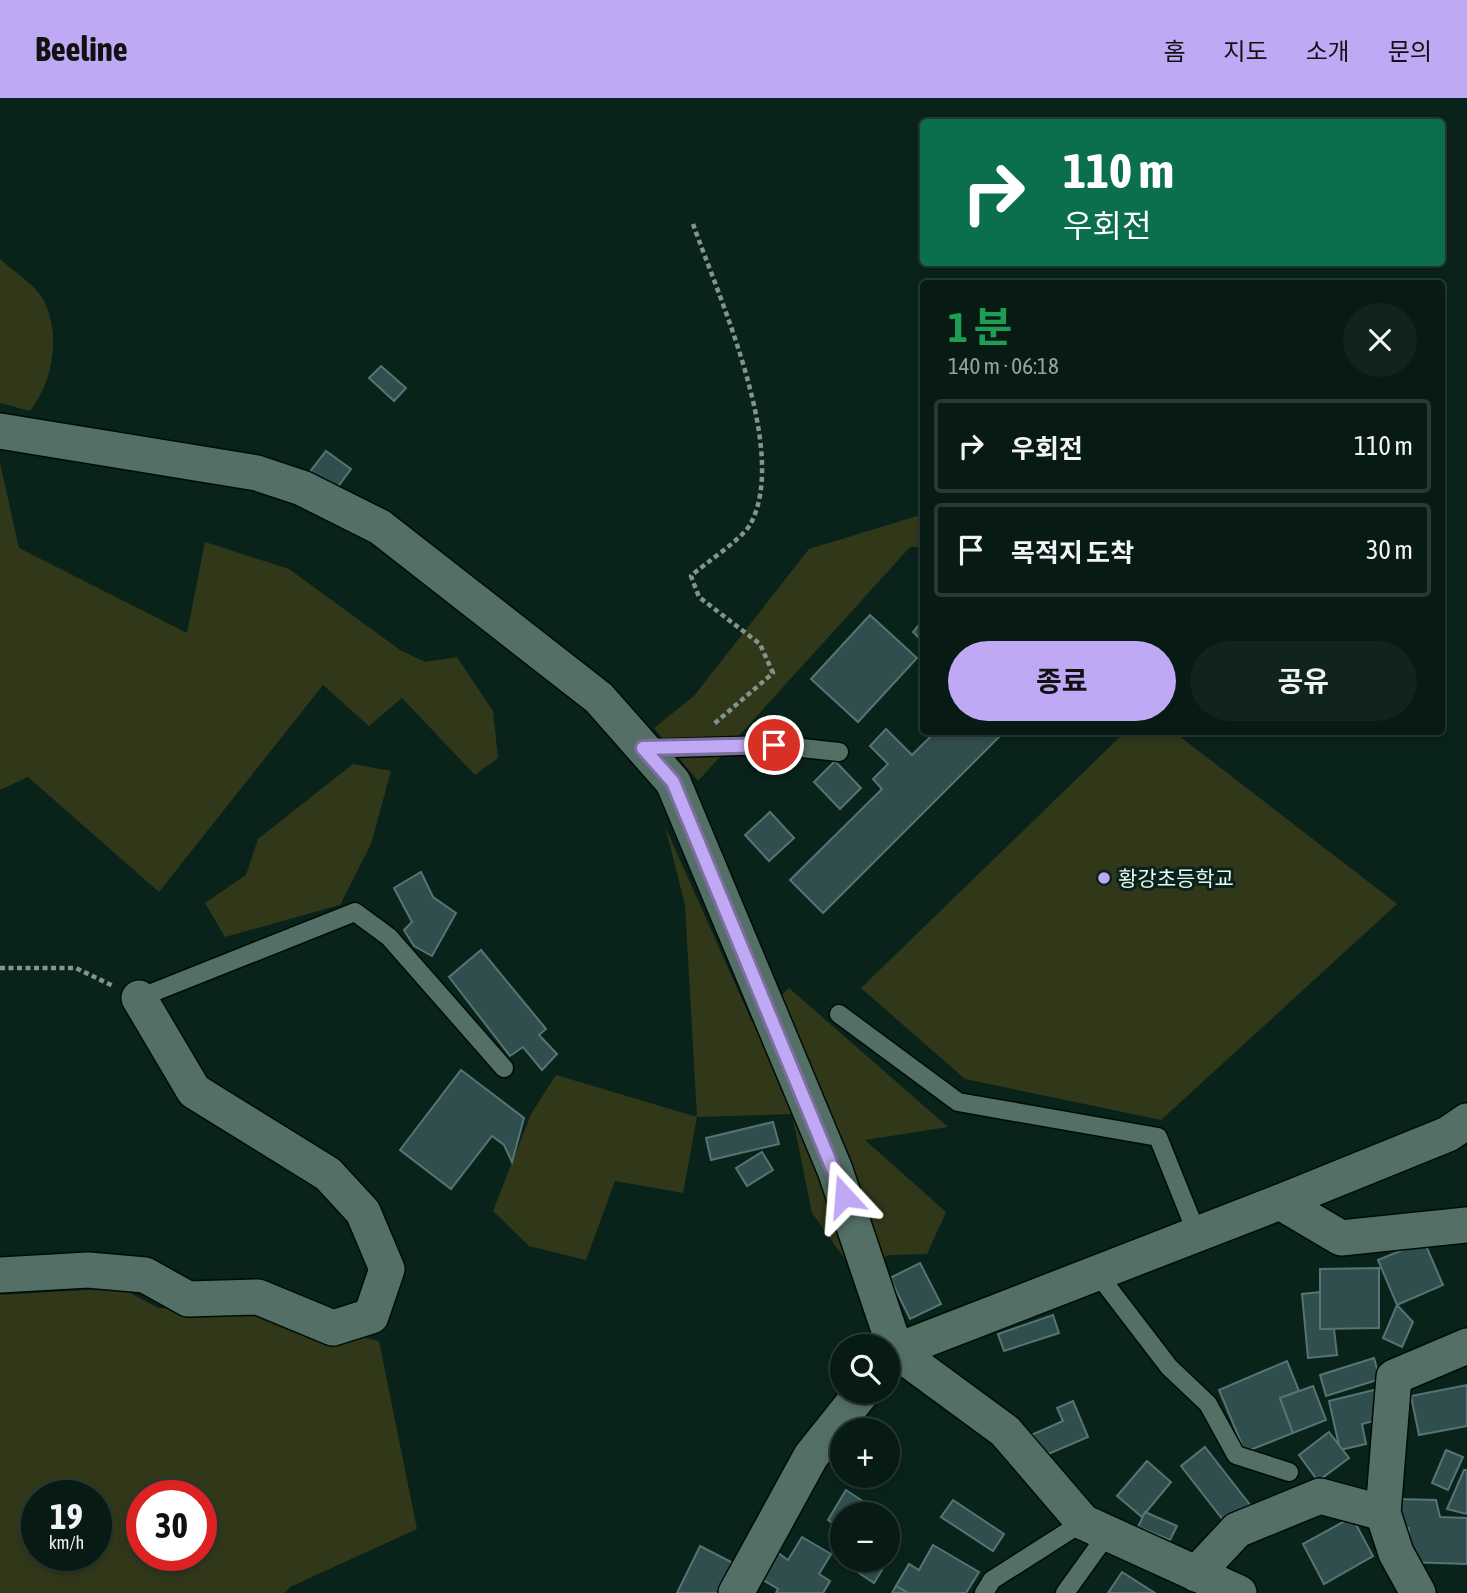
<!DOCTYPE html>
<html lang="ko">
<head>
<meta charset="utf-8">
<style>
  :root { --surface:#071a14; --page:#10231d; --text:#f1f3f6; --muted:#98a1a0; --line:#283834; --accent:#bfa9f4 }
  body { margin:0; font-family:"Asap Condensed","Noto Sans KR",sans-serif; background:var(--page); color:var(--text); height:100vh; display:flex; flex-direction:column; font-size:26px; white-space:nowrap }
  * { box-sizing:border-box; margin:0 }
  p { font-size:23px; color:var(--muted) }
  .icon { flex:none; width:38px; height:38px; fill:none; stroke:currentColor; stroke-width:2; stroke-linecap:round; stroke-linejoin:round }
  .map { position:relative; flex:1; overflow:hidden }
  .drawer { position:absolute; left:920px; top:182px; width:525px; height:455px; display:flex; flex-direction:column; background:var(--surface); border-radius:7px; box-shadow:0 4px 10px #0003,0 0 0 2px var(--line) }
  .drawer>* { flex:none }
  .guide { position:absolute; left:920px; top:21px; width:525px; height:147px; border-radius:7px; box-shadow:0 4px 10px #0003,0 0 0 2px var(--line); background:#0b6e4f; color:#fff; overflow:hidden }
  .tools { position:absolute; left:830px; top:1236px; display:grid; gap:14px }
  .tools a { display:grid; place-items:center; width:70px; height:70px; border-radius:50%; background:var(--surface); box-shadow:0 4px 10px #0003,0 0 0 2px var(--line); font-size:35px }
  .speed { position:absolute; left:21px; top:1382px; display:flex; gap:14px; font-size:35px; font-weight:700; text-align:center }
  .speed>* { display:grid; place-content:center; width:91px; height:91px; border-radius:50%; background:var(--surface); box-shadow:0 4px 10px #0003,0 0 0 2px var(--line); line-height:1 }
  .speed small { font-size:18px; font-weight:400 }
  .speed .limit { border:10px solid #d22; background:#fff; color:#111 }
  .pin { position:absolute; display:grid; place-items:center; width:60px; height:60px; color:#fff; margin:-30px; border:4px solid #fff; border-radius:50%; box-shadow:0 2px 7px #0007 }
  .me { position:absolute; width:77px; margin:-38px; rotate:341deg; stroke-linejoin:round; filter:drop-shadow(0 0 5px #0008) }
  .turn { display:flex; align-items:center; gap:24px; height:147px; padding:0 28px; font-size:32px }
  .turn .icon { width:91px; height:91px; stroke-width:2.5 }
  .turn b { display:block; font-size:49px; line-height:60px }
  .round { display:grid; place-items:center; flex:none; width:74px; height:74px; border-radius:37px; background:var(--page) }
  .head { display:flex; align-items:center; justify-content:space-between; height:119px; padding:0 28px }
  h1 { font-size:42px; font-weight:700; line-height:52px; color:#1e9e55 }
  .primary-button { display:flex; gap:14px; margin-top:auto; padding:14px 28px }
  .primary-button a { flex:1; height:80px; border-radius:42px; background:var(--accent); color:#111; font-size:28px; font-weight:700; line-height:80px; text-align:center }
  .primary-button a+a { background:var(--page); color:var(--text) }
  ul { padding:0; list-style:none }
  li { display:flex; align-items:center; gap:21px; height:94px; margin:0 14px 10px; padding:0 14px; border:4px solid var(--line); border-radius:7px }
  li div { flex:1 }
  li b { display:block; font-size:26px }
  li em { font-style:normal }
  header { display:flex; align-items:center; gap:42px; box-sizing:border-box; height:98px; padding:0 35px; background:var(--accent); color:#111 }
  header strong { font-size:33px }
  nav { display:flex; gap:38px; margin-inline-start:auto; font-size:24px }
  .map>svg:first-child { display:block }
</style>
</head>
<body>
<header>
<strong>Beeline</strong>
<nav><a>홈</a><a>지도</a><a>소개</a><a>문의</a></nav>
</header>
<div class="map">
<svg width="1467" height="1495" viewBox="0 0 1467 1495">
  <rect width="100%" height="100%" fill="#09231b"/>
  <g fill="#31381a" fill-rule="evenodd">
    <path d="M0 161C13 173 37 188 44 203 61 237 53 284 30 313L0 305Z"/>
    <polygon points="0,365 19,450 187,535 205,444 289,471 400,552 425,564 457,559 493,613 498,660 475,677 402,600 369,628 323,587 159,794 28,679 0,692"/>
    <polygon points="924,416 924,449 910,449 698,683 654,630 694,598 809,451"/>
    <polygon points="1125,634 1174,634 1397,806 1161,1022 965,981 861,890"/>
    <polygon points="353,666 391,673 371,746 340,807 225,839 205,805 246,777 258,741"/>
    <polygon points="665,728 752,924 789,890 948,1029 865,1042 946,1114 927,1156 890,1157 852,1171 812,1115 792,1016 697,1019 683,1095 615,1083 586,1162 529,1148 493,1113 531,1016 556,977 697,1019 685,807"/>
    <path d="M121 1190 158 1210 257 1214 379 1243 417 1431 290 1489 285 1495H0V1197ZM37 1398H96V1458H37ZM142 1398H201V1458H142Z"/>
  </g>
  <g fill="#314e4e" stroke="#567474" stroke-width="2">
    <polygon points="381,268 406,290 394,303 369,280"/>
    <polygon points="326,353 351,371 334,394 309,375"/>
    <polygon points="870,517 917,560 858,624 811,581"/>
    <polygon points="924,521 924,545 913,534"/>
    <polygon points="886,631 912,657 935,634 1004,634 823,815 790,782 882,691 873,681 888,666 870,648"/>
    <polygon points="835,663 861,690 840,711 814,684"/>
    <polygon points="770,714 794,740 769,763 745,737"/>
    <polygon points="421,774 433,799 456,815 432,858 414,848 404,832 412,824 394,790"/>
    <polygon points="481,852 546,931 539,937 557,956 542,972 523,949 510,958 449,879"/>
    <polygon points="461,972 524,1020 512,1064 504,1047 492,1038 451,1091 400,1052"/>
    <polygon points="773,1024 779,1046 711,1062 706,1040"/>
    <polygon points="762,1054 773,1072 747,1088 736,1070"/>
    <polygon points="1424,1143 1443,1187 1397,1207 1378,1162"/>
    <polygon points="920,1165 941,1206 910,1221 890,1180"/>
    <polygon points="1379,1170 1379,1230 1320,1231 1320,1171"/>
    <polygon points="1320,1194 1320,1231 1334,1231 1337,1257 1308,1260 1302,1196"/>
    <polygon points="1397,1207 1413,1224 1402,1249 1383,1240"/>
    <polygon points="1053,1217 1059,1235 1004,1253 998,1236"/>
    <polygon points="1374,1260 1380,1281 1326,1298 1320,1277"/>
    <polygon points="1287,1263 1299,1293 1280,1300 1293,1335 1245,1354 1219,1292"/>
    <polygon points="1467,1287 1467,1328 1419,1337 1411,1298"/>
    <polygon points="1313,1288 1326,1322 1293,1335 1280,1300"/>
    <polygon points="1378,1291 1385,1320 1362,1326 1366,1346 1340,1352 1329,1303"/>
    <polygon points="1073,1303 1088,1339 1039,1360 1029,1338 1063,1323 1057,1310"/>
    <polygon points="1329,1334 1349,1360 1318,1383 1299,1357"/>
    <polygon points="1205,1349 1251,1408 1227,1427 1181,1368"/>
    <polygon points="1446,1352 1463,1359 1448,1392 1432,1385"/>
    <polygon points="1147,1363 1171,1384 1142,1419 1117,1398"/>
    <polygon points="1464,1372 1467,1372 1467,1416 1447,1411"/>
    <polygon points="846,1392 867,1406 861,1416 842,1416 842,1431 828,1422"/>
    <polygon points="1397,1401 1436,1402 1440,1419 1467,1420 1467,1466 1407,1464 1409,1430 1396,1429"/>
    <polygon points="953,1402 1004,1436 993,1453 941,1419"/>
    <polygon points="1145,1414 1177,1428 1170,1442 1138,1429"/>
    <polygon points="1352,1419 1373,1458 1324,1486 1303,1446"/>
    <polygon points="802,1439 831,1456 819,1476 830,1483 823,1495 776,1495 778,1491 758,1479 774,1452 788,1462"/>
    <polygon points="933,1447 979,1474 966,1495 908,1495 896,1488 909,1466 919,1472"/>
    <polygon points="700,1448 733,1465 718,1495 677,1495"/>
    <polygon points="843,1461 876,1461 885,1467 874,1485 841,1463"/>
    <polygon points="1122,1474 1155,1495 1108,1495"/>
    <polygon points="896,1488 908,1495 892,1495"/>
  </g>
  <g fill="none" stroke-linecap="round" stroke-linejoin="round">
    <defs>
      <g id="service">
        <polyline points="643,651 774,647 839,654"/>
        <polyline points="139,900 355,814 389,839 504,970"/>
        <polyline points="839,916 958,1004 1158,1039 1197,1136"/>
        <polyline points="1097,1175 1169,1269 1208,1306 1236,1357 1289,1374"/>
        <polyline points="984,1495 992,1482 1083,1424"/>
        <polyline points="1065,1495 1108,1435"/>
      </g>
      <g id="minor">
        <polyline points="0,333 257,375 302,390 380,429 599,600 673,684 835,1072 896,1253 1005,1333 1083,1424 1239,1495"/>
        <polyline points="1280,1104 1448,1036 1467,1023"/>
        <polyline points="0,1177 88,1172 145,1177 188,1201 258,1199 333,1230 371,1218 387,1171 363,1114 328,1076 194,993 139,900"/>
        <polyline points="887,1263 896,1253 1280,1104 1341,1140 1467,1127"/>
        <polyline points="1196,1476 1237,1432 1320,1398 1383,1415"/>
        <polyline points="736,1495 811,1358 863,1293"/>
        <polyline points="1418,1495 1396,1455 1383,1415 1394,1279 1467,1248"/>
      </g>
    </defs>
    <use href="#service" stroke="#000c06" stroke-width="21"/>
    <use href="#minor" stroke="#000c06" stroke-width="38"/>
    <g stroke="#81958e" stroke-width="4.5" stroke-dasharray="5 3.5" stroke-linecap="butt">
      <path d="M693 126C719 200 789 352 751 425 743 441 705 465 691 478L699 499 760 546 773 575 714 626"/>
      <polyline points="0,870 76,870 113,888"/>
    </g>
    <use href="#service" stroke="#546f66" stroke-width="18"/>
    <use href="#minor" stroke="#546f66" stroke-width="35"/>
  </g>
  <g fill="none" stroke-linecap="round" stroke-linejoin="round">
    <defs>
      <polyline id="route" points="774,647 643,650 673,684 844,1098"/>
    </defs>
    <use href="#route" stroke="#7c6e9f" stroke-width="18"/>
    <use href="#route" stroke="#bfa9f4" stroke-width="12"/>
  </g>
  <circle fill="#bfa9f4" stroke="#09231b" stroke-width="2.5" cx="1104" cy="780" r="7"/>
  <g text-anchor="middle" dominant-baseline="central" stroke-width="6" stroke-linejoin="round" paint-order="stroke">
    <g font-size="21" fill="#eaf9f3" stroke="#09231b" text-anchor="start">
      <text x="1118" y="780">황강초등학교</text>
    </g>
  </g>
</svg>
<div class="tools">
<a><svg class="icon" aria-label="search" viewBox="0 0 24 24"><circle cx="10" cy="10" r="6"/><path d="M15 15l6 6"/></svg></a>
<a>+</a>
<a>−</a>
</div>
<div class="speed"><div>19<small>km/h</small></div><div class="limit">30</div></div>
<div class="pin" style="left:774px;top:647px;background:#d93025"><svg class="icon" aria-label="arrive" viewBox="0 0 24 24"><path d="M6 21V4h12l-3 4 3 4H6"/></svg></div>
<svg class="me" style="left:844px;top:1098px" viewBox="-20 -20 40 40"><path d="M0-17L14 15 0 8-14 15z" fill="#bfa9f4" stroke="#fff" stroke-width="4"/></svg>
<div class="guide">
<div class="turn"><svg class="icon" aria-label="right" viewBox="0 0 24 24"><path d="M7 20v-9h11M14 6l5 5-5 5"/></svg><div><b>110 m</b>우회전</div></div>
</div>
<section class="drawer">
<div class="head"><div><h1>1 분</h1><p>140 m · 06:18</p></div><a class="round"><svg class="icon" aria-label="close" viewBox="0 0 24 24"><path d="M6 6l12 12M18 6L6 18"/></svg></a></div>
<ul>
<li><svg class="icon" aria-label="right" viewBox="0 0 24 24"><path d="M7 20v-9h11M14 6l5 5-5 5"/></svg><div><b>우회전</b></div><em>110 m</em></li>
<li><svg class="icon" aria-label="arrive" viewBox="0 0 24 24"><path d="M6 21V4h12l-3 4 3 4H6"/></svg><div><b>목적지 도착</b></div><em>30 m</em></li>
</ul>
<div class="primary-button"><a>종료</a><a>공유</a></div>
</section>
</div>
</body>
</html>
